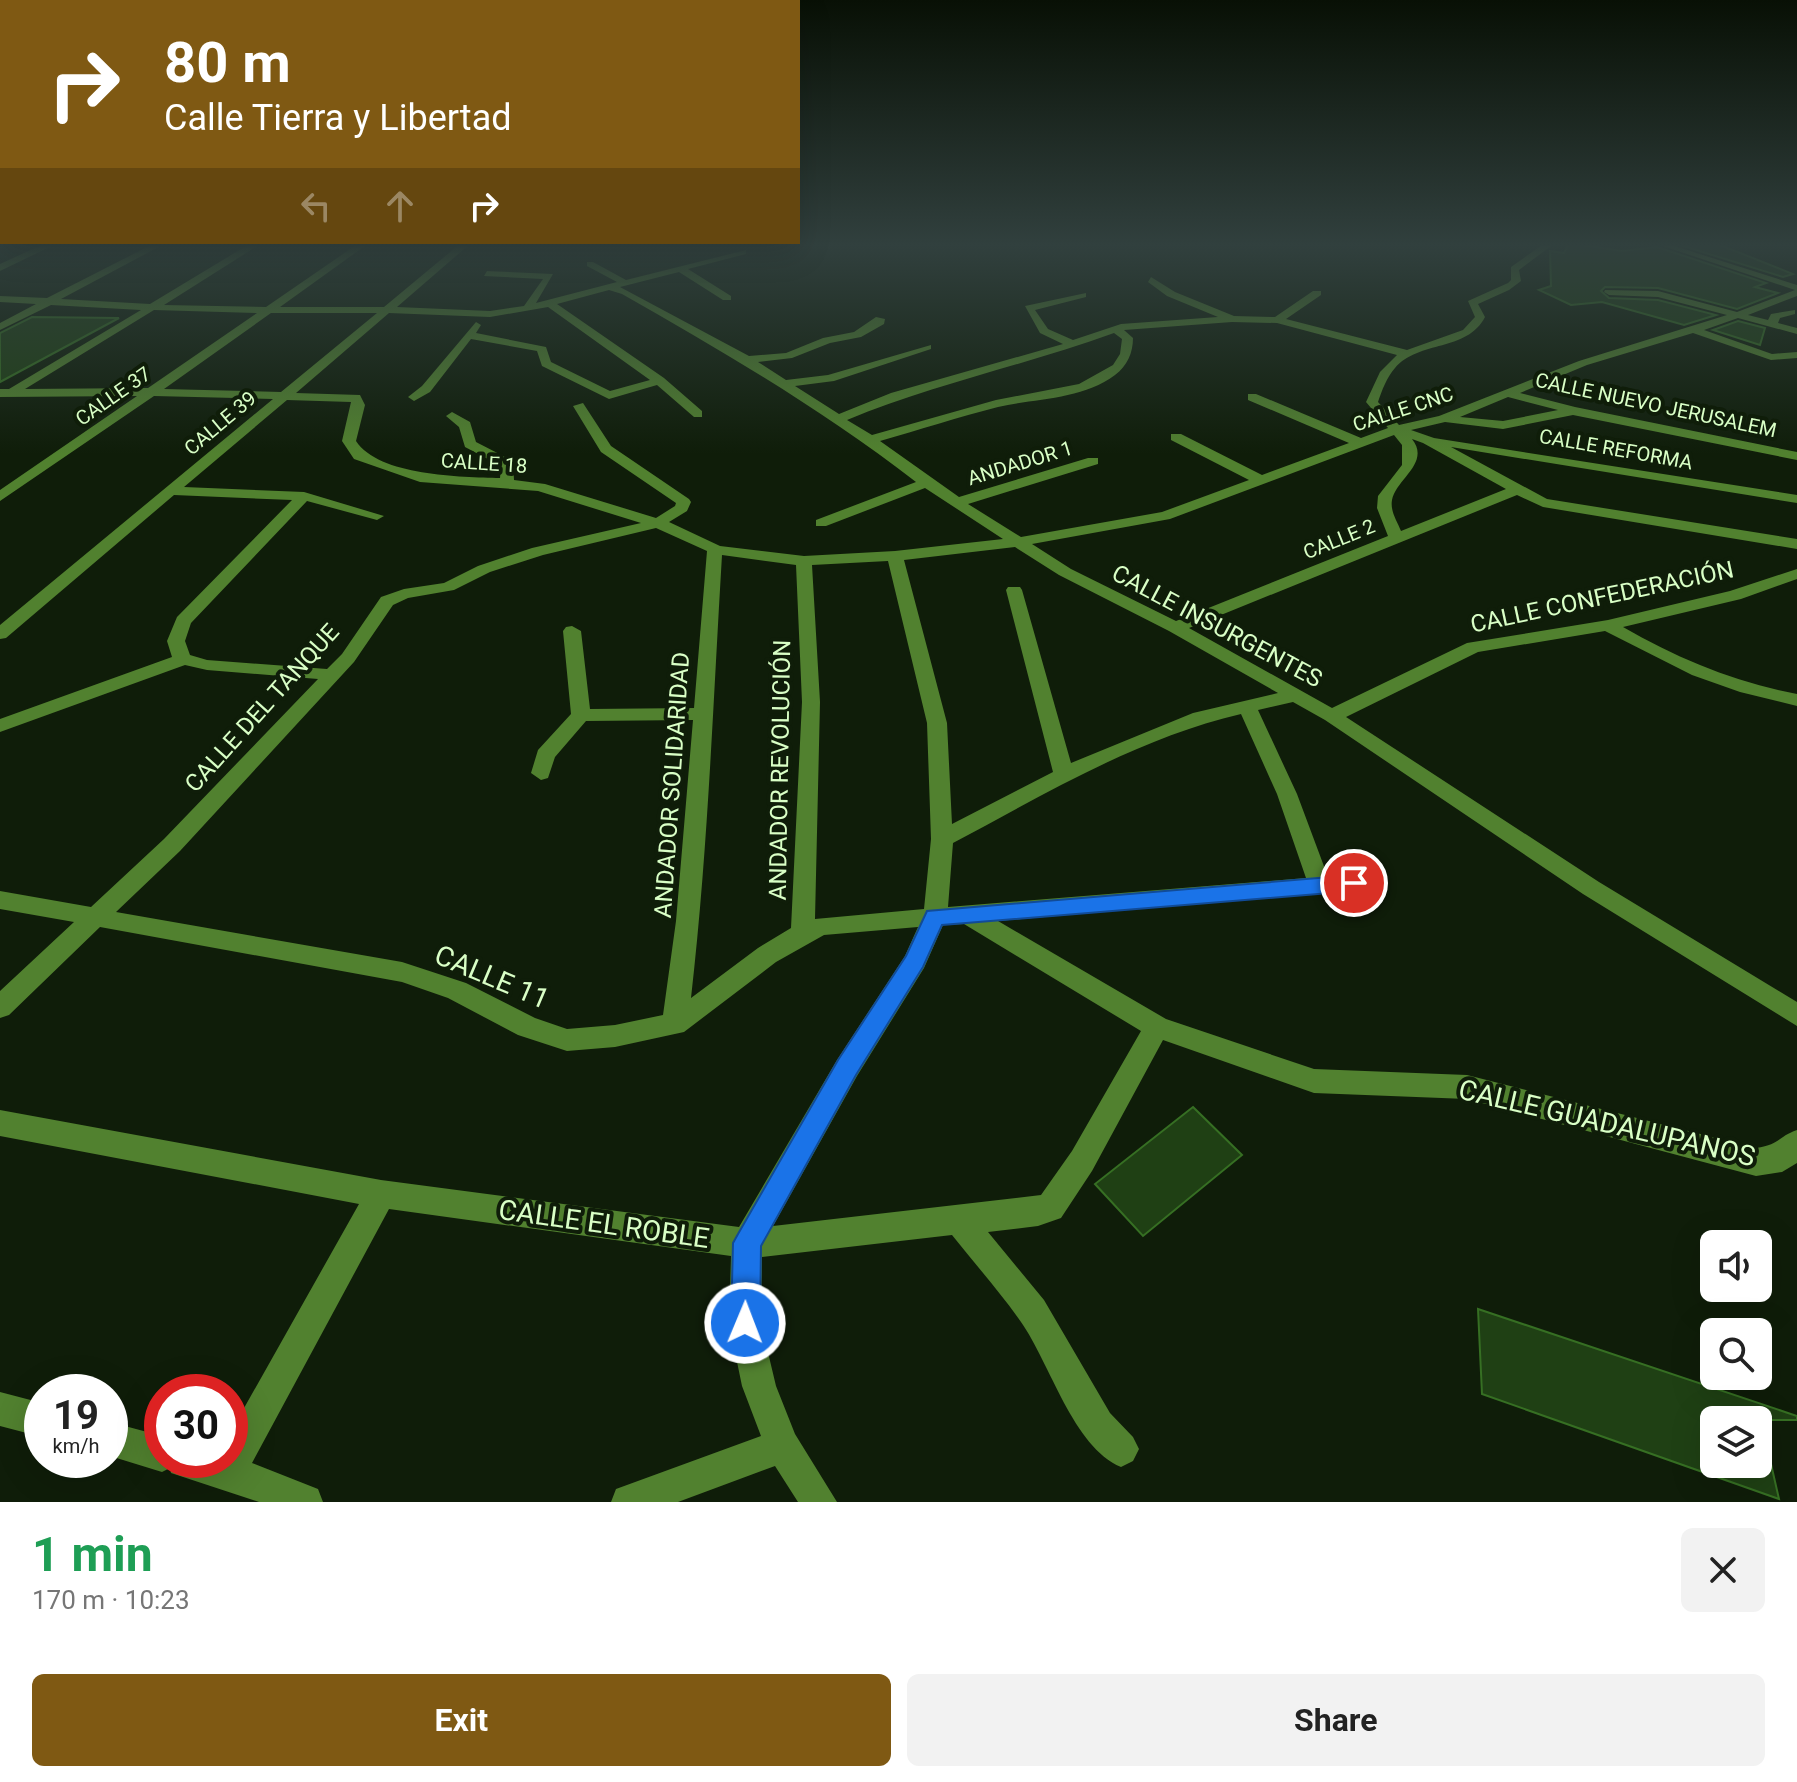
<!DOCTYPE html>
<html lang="en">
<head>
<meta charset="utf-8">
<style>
  :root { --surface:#fff; --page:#f2f2f2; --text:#222; --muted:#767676; --accent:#7f5913 }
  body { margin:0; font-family:Roboto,sans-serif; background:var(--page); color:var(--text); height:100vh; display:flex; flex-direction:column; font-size:30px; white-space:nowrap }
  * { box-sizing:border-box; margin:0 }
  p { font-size:26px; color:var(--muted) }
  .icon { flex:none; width:44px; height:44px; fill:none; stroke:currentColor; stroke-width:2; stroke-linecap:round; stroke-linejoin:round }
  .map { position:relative; height:1502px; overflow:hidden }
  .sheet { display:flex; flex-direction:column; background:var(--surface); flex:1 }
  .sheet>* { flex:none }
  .guide { position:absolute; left:0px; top:0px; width:800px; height:244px; box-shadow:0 8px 32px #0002; background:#7f5913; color:#fff; overflow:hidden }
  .buttons { position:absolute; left:1700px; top:1230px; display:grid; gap:16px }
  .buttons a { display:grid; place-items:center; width:72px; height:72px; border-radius:12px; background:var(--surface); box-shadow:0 8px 32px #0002; font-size:40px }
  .speed { position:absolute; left:24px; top:1374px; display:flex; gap:16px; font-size:40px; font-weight:700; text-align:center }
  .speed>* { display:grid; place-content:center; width:104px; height:104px; border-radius:50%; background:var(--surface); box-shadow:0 8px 32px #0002; line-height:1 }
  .speed small { font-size:20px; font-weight:400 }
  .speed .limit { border:12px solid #d22; background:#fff; color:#111 }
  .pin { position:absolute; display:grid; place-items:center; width:68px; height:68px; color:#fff; margin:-34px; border:4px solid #fff; border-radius:50%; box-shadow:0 2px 8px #0007 }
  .me { position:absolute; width:88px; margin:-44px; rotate:1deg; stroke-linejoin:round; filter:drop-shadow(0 0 6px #0008) }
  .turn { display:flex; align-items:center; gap:28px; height:168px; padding:0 32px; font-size:36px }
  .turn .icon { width:104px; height:104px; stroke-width:2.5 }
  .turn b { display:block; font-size:56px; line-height:68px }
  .lanes { display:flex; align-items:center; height:76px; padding:0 32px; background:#0003; justify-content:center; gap:40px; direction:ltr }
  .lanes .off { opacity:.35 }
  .round { display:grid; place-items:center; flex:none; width:84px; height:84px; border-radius:12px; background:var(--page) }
  .headline { display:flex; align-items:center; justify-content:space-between; height:136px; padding:0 32px }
  h1 { font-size:48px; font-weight:700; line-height:60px; color:#1e9e55 }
  .cta { display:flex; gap:16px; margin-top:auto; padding:16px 32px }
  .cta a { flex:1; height:92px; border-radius:12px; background:var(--accent); color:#fff; font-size:32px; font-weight:700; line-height:92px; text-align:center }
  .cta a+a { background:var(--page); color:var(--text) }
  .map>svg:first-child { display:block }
</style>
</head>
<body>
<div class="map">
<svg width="1797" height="1502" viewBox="0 0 1797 1502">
  <rect width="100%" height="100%" fill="#0f1d09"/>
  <g fill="#1f4014" stroke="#366f23" stroke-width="2">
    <polygon points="1569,243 1622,251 1657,247 1766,283 1755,287 1778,293 1737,309 1658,288 1605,287 1601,291 1609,298 1658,300 1716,315 1684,325 1602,302 1571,305 1539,290 1551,286 1550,251 1564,253"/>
    <polygon points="1713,243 1720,245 1793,274 1783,277 1680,245"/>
    <polygon points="32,317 119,318 0,382 0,333"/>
    <polygon points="1738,321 1765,328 1760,345 1713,330"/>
    <polygon points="1193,1107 1242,1155 1143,1236 1095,1184"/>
    <polygon points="1478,1309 1797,1416 1797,1420 1714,1420 1714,1464 1771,1464 1779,1499 1482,1394"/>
  </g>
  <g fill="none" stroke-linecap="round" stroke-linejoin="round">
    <g fill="#51812f" fill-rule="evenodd">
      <polygon points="46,243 58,243 0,271 0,264"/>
      <path d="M155 243H166L61 299 150 304 251 243H262L164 305 266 307 359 243H369L280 307H384L461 243H471L397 307 490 311 524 306 543 279 484 276 487 271 553 274 536 303 617 282 587 266V262H593L626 280 746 250V254L688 269 731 296V300H723L679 272 620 287 749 356 786 353 823 338 854 332 876 317 885 319 884 324 861 337 830 343 792 358 758 362 786 380 828 375 931 345V349L834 381 795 386 839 414 891 393 1063 344 1040 333 1025 306 1086 293V297L1035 310 1048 329 1073 340 1121 324 1218 317 1167 296 1148 282 1151 277 1175 292 1234 316 1275 317 1313 291H1321V295L1286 319 1407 350 1463 330 1475 317 1468 301 1508 283 1511 280V267L1545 243H1555L1519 270 1521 281 1509 290 1478 304 1485 317C1467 352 1419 340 1395 368 1387 377 1382 390 1378 402L1399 425 1439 416 1579 361 1727 315 1658 297 1609 295 1604 292 1605 290 1658 291 1737 312 1795 290 1654 243H1665L1797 285V296L1748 315 1768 320 1771 314 1795 310V314L1780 318 1778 323 1797 328V334L1738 318 1704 330 1772 354 1797 352V358L1771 360 1693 333 1587 365 1520 393 1575 407 1797 452V460L1573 415 1503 429 1445 422 1411 430 1434 438 1797 495V503L1451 447 1547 499 1797 539V549L1543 507 1517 495 1189 628 1332 708 1467 643 1608 620 1730 591 1797 569V579L1741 599 1623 627C1678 659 1735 682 1797 694V706L1740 692 1692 675 1605 631 1478 652 1346 717 1599 882 1797 1002V1026L1583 894 1325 720 1293 702 1258 710 1297 794 1328 877 1354 874 1362 877 1365 883 1362 889 998 921 1166 1019 1314 1069 1467 1075 1756 1148C1780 1145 1777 1137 1797 1130V1163L1782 1172 1756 1176 1467 1099 1314 1093 1163 1040 1092 1171 1061 1218 1038 1226 988 1232 1044 1300 1110 1413 1133 1437 1139 1449 1133 1461 1121 1467C1073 1447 1050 1363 1021 1322 1000 1292 975 1264 952 1235L762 1257 761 1323 776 1386 795 1434 837 1502H798L775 1466 678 1502H611L616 1489 761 1436 742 1386 729 1323 731 1256 389 1209 252 1463 318 1489 323 1502H259L171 1473 170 1468 162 1472 110 1456V1422L162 1436V1460H230V1433L359 1204 0 1136V1110L381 1180 739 1227 837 1060 905 956 918 927 824 935 776 962 684 1032 615 1047 567 1051 518 1035 448 998 402 982 100 927 9 1015 0 1018V991L74 922 0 909V891L91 907 164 839 318 679 207 670 185 665 0 732V719L172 657 167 641 177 617 292 500 174 495 6 638 0 639V625L273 399 154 396 0 501V490L137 396 0 397V389H9L141 310 51 305 0 330V323L36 304 0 302V296L47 298ZM609 290 622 294C724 352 823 410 916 482L816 520V526H826L925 488 1003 539 895 551 804 556 720 546 669 522 687 511 691 502 689 499 611 446 583 403 573 406 601 452 676 503 675 506 656 518 545 484 514 480 513 461 476 442 470 422 452 412 446 416 459 427 465 447 501 466 500 478C461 477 379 476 356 441L365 405 360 395 296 393 389 313 490 317 548 307 650 380 610 391 551 362 546 347 476 333 481 325 476 322 422 386 408 397 414 401 430 392 471 339 537 351 542 366 609 399 657 385 694 417H702V411L664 378 557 304ZM154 310 257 313 148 388 25 389ZM271 313H377L281 392 164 389ZM1232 322 1277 323 1397 355 1380 372 1366 402 1388 428 1361 438 1256 394H1248V400L1349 443 1262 475 1181 434H1171V440L1249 480 1162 512 1021 537 968 504 1098 464V458H1088L959 497 880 441C919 430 958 417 998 407 1036 398 1082 400 1115 375 1127 366 1133 353 1133 338L1124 330ZM1114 333 1122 339 1120 354 1113 365 1079 384 996 400 872 435 847 420C934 384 1026 365 1114 333ZM1508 397 1558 410 1503 421 1460 417ZM287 400 351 402 342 441 354 459 420 482 538 491 641 523 532 548 478 566 444 583 404 589 381 597 342 654 327 669 207 660 190 655 185 641 191 623 307 501 377 520 384 516 304 492 184 487ZM1394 435 1402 445V465L1378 496 1377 508 1388 536 1176 621 1071 569 1032 544 1170 519ZM1412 439 1423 443 1506 489 1401 531C1397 521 1390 511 1392 500 1396 479 1431 463 1412 439ZM656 528 707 551 694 708 590 709 581 631 572 626 566 627 563 631 571 714 538 750 531 773 541 780 548 778 555 757 586 721 693 720 676 921 663 1015 615 1025 567 1029 535 1018 466 983 402 962 116 912 180 851 354 662 393 605 408 598 454 590 490 572 543 555ZM1015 547 1059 575 1169 631 1278 693 1193 713 1071 763 1022 590 1020 587H1008L1006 590 1053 772 952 824 947 723 904 560ZM722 555 796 565 802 702 791 928 758 948 691 998C708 850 713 703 722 555ZM888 561 927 723 931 839 924 909 815 919 820 702 812 565ZM1241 714 1277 794 1306 878 948 907 953 843C1045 794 1138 738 1241 714ZM964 924 1141 1031 1072 1151 1041 1195 773 1226 857 1076 924 968 943 925Z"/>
      <polygon points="0,1392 42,1403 42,1437 0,1426"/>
    </g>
  </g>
  <linearGradient id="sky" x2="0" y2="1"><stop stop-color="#081005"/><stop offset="0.54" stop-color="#31403e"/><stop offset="1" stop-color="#31403e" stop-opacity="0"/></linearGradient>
  <rect width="1797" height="454" fill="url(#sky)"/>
  <polygon fill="#1a73e8" stroke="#114b97" stroke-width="2" points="1354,875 1362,877 1365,883 1362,888 1354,891 942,925 923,967 856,1075 761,1246 760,1323 756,1333 745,1338 735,1333 731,1323 733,1243 738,1234 838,1060 906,956 927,911"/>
  <g text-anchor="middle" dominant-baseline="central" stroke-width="8" stroke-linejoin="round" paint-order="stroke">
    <g font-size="20" fill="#d9ffc6" stroke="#0f1d09">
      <text transform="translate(113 396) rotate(-35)">CALLE 37</text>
      <text transform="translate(1656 405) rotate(12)">CALLE NUEVO JERUSALEM</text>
      <text transform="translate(1403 409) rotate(-18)">CALLE CNC</text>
      <text transform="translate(220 423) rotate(-40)">CALLE 39</text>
      <text transform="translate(1616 449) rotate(10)">CALLE REFORMA</text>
      <text transform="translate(484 463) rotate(4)">CALLE 18</text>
      <text transform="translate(1020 463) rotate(-17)">ANDADOR 1</text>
      <text transform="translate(1339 539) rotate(-22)">CALLE 2</text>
    </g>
    <g font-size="24" fill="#d9ffc6" stroke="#0f1d09">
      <text transform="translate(1602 597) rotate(-12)">CALLE CONFEDERACIÓN</text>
      <text transform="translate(1217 626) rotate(28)">CALLE INSURGENTES</text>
      <text transform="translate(262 708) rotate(-48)">CALLE DEL TANQUE</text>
      <text transform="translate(780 770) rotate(-89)">ANDADOR REVOLUCIÓN</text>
      <text transform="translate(672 785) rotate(-86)">ANDADOR SOLIDARIDAD</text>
    </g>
    <g font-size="28" fill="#d9ffc6" stroke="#0f1d09">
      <text transform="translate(492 977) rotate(23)">CALLE 11</text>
      <text transform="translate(1607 1123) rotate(13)">CALLE GUADALUPANOS</text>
      <text transform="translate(604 1224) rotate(8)">CALLE EL ROBLE</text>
    </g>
  </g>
</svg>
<div class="buttons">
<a><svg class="icon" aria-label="sound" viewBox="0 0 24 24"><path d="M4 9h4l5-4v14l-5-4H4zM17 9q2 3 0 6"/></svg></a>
<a><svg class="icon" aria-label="search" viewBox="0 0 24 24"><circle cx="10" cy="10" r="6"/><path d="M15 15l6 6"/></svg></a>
<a><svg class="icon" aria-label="layers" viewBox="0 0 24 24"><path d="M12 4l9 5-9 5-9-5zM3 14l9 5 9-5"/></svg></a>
</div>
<div class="speed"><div>19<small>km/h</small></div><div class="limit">30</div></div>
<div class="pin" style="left:1354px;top:883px;background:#d93025"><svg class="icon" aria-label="arrive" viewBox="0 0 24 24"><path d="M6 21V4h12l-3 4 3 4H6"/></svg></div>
<svg class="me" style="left:745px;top:1323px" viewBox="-20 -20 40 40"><circle r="17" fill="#1a73e8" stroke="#fff" stroke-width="3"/><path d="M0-11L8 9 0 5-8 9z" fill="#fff"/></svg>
<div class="guide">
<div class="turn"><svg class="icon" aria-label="right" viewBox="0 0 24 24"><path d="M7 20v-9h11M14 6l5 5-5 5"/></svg><div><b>80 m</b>Calle Tierra y Libertad</div></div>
<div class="lanes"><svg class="icon off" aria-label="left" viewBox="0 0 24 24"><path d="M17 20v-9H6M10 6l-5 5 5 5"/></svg><svg class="icon off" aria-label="ahead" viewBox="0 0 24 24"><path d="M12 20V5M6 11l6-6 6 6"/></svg><svg class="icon" aria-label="right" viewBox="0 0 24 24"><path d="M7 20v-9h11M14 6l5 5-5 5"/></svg></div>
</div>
</div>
<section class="sheet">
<div class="headline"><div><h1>1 min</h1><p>170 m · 10:23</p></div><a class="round"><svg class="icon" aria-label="close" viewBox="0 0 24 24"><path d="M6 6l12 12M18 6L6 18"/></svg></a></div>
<div class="cta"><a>Exit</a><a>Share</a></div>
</section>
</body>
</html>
